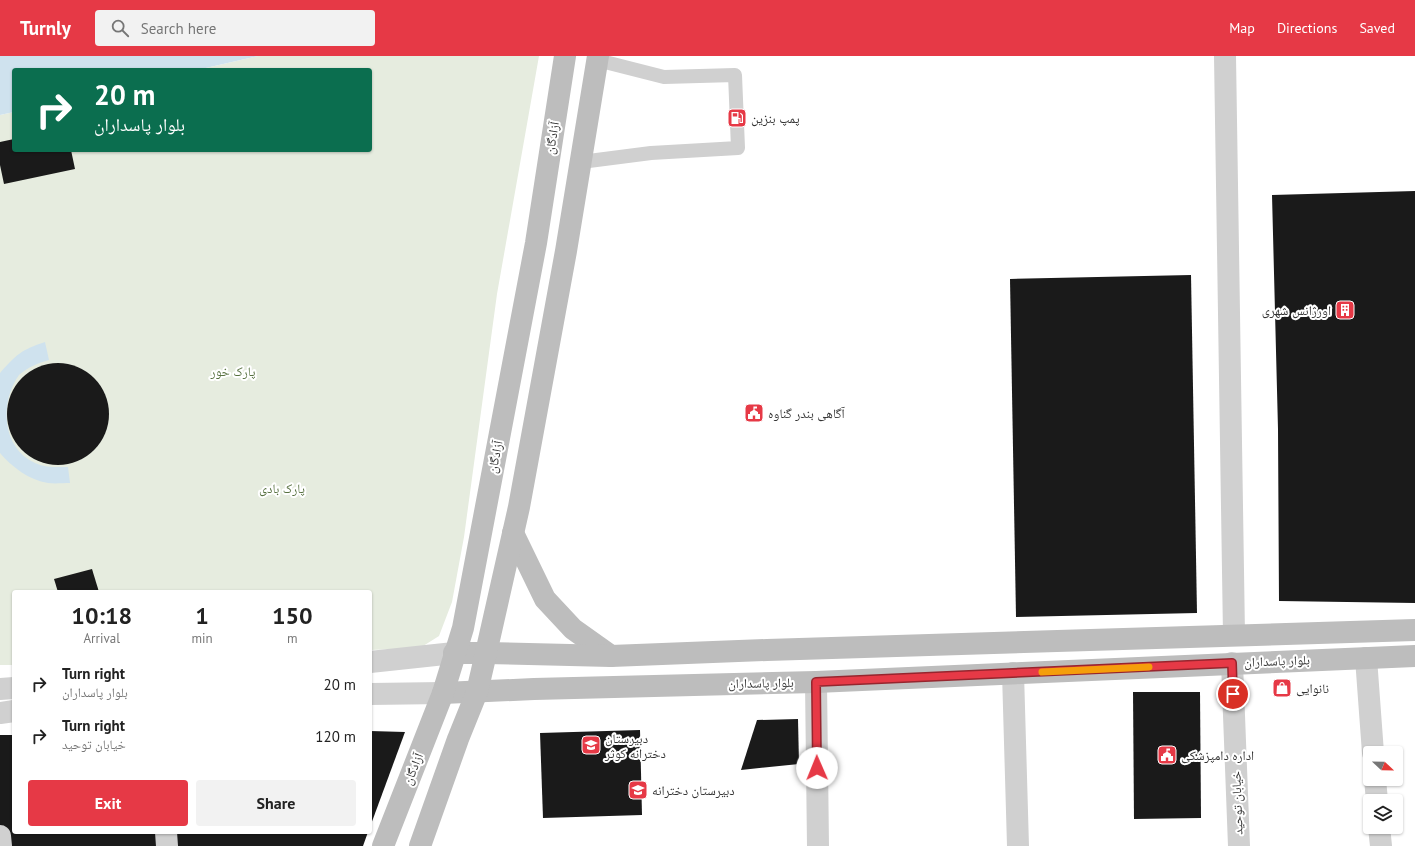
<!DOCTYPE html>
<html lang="en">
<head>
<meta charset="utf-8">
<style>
  :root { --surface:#fff; --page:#f2f2f2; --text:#222; --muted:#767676; --accent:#e63946 }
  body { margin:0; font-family:"PT Sans","Noto Naskh Arabic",sans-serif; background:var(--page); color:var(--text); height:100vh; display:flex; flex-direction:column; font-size:15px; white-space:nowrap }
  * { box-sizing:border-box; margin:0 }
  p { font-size:13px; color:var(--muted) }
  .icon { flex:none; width:22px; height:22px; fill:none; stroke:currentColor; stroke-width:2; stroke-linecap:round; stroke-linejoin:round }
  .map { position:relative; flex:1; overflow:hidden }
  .sheet { position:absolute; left:12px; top:534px; width:360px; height:244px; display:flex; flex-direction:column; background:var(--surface); border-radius:4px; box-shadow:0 1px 3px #0004 }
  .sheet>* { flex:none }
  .guide { position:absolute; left:12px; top:12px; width:360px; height:84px; border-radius:4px; box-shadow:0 1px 3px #0004; background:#0b6e4f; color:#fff; overflow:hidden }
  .needle { width:26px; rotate:112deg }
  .controls { position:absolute; left:1363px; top:690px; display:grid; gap:8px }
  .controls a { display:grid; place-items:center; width:40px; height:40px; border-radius:4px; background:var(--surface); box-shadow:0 1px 3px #0004; font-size:20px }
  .pin { position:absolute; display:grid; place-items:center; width:34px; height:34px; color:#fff; margin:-17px; border:2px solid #fff; border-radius:50%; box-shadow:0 1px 4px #0007 }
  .me { position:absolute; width:44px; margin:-22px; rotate:359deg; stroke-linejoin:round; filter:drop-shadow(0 0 3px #0008) }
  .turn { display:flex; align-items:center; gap:14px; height:84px; padding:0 16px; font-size:18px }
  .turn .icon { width:52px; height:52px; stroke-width:2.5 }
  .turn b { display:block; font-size:28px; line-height:34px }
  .eta { display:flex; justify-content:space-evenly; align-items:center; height:68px; text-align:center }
  .eta b { font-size:24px; font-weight:600; line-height:28px }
  .action { display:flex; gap:8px; margin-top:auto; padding:8px 16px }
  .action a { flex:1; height:46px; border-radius:4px; background:var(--accent); color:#fff; font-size:16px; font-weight:600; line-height:46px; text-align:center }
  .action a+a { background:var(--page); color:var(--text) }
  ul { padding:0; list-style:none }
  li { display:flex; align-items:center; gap:12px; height:52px; padding:0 16px }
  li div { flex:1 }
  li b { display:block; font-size:15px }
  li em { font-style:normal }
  header { display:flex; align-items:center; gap:24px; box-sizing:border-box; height:56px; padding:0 20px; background:var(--accent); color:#fff }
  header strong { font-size:19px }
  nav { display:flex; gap:22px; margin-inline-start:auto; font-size:14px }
  .search { width:280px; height:36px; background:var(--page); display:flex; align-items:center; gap:10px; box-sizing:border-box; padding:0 14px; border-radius:4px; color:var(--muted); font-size:15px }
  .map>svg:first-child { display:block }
</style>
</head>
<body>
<header>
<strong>Turnly</strong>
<div class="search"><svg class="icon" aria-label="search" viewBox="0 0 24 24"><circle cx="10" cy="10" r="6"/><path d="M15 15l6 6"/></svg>Search here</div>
<nav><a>Map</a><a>Directions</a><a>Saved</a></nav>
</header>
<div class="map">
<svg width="1415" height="790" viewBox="0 0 1415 790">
  <rect width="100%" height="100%" fill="#fff"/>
  <polygon fill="#e6ecdf" points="258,0 539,0 497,238 464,481 452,546 439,580 420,592 370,594 370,536 14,536 14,609 0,609 0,59 14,56 14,94 370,94 370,14 197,14"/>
  <g fill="#cfe2ee">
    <polygon points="0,0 258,0 197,14 14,14 14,56 0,59"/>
    <path d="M45 286 49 304C38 307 28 311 19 319 0 345 1 392 35 407 46 412 57 411 68 411L70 427C63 427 55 428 48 427 29 424 12 411 0 397V317C17 298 21 294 45 286Z"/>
    <circle cx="60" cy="357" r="26"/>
  </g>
  <g fill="#1a1a1a">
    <polygon points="14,83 14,94 71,94 75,113 4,128 0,109 0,86"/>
    <polygon points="1415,135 1415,547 1279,545 1278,373 1272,139"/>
    <polygon points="1191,219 1197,557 1016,561 1010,223"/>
    <circle cx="58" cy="358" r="51"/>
    <polygon points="92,513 99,536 58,536 54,523"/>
    <polygon points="1133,636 1200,636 1201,762 1134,763"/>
    <polygon points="798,663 799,708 741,714 757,664"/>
    <polygon points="640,674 642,759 543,762 540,677"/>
    <polygon points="370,675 405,676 370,771"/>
    <polygon points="0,679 14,679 14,776 368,776 363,790 0,790"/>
  </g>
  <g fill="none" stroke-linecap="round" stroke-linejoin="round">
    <polyline stroke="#d0d0d0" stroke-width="14" points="581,106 651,97 738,92 735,19 664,21 597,4"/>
    <g stroke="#d0d0d0" stroke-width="22">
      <polyline points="1225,0 1234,579"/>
      <polyline points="1366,602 1373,697"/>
      <polyline points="1013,617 1018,790"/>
      <polyline points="816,626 818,790"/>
      <polyline points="1375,723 1377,745"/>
      <polyline points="1379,771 1381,790"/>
      <polyline points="166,776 167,790"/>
      <polyline points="0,780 1,790"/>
    </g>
    <g stroke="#d0d0d0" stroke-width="22">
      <polyline points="370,606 454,597"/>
      <polyline points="1232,607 1239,790"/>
      <polyline points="0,633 14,632"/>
      <polyline points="370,638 443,637"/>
      <polyline points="0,657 14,655"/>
    </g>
    <g stroke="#bdbdbd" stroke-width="22">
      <polyline points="513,477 545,543 573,573 611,600"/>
      <polyline points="454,597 486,597 611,600 767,594 1415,574"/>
      <polyline points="443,637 534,633 816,626 1415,600"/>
      <polyline points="383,790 443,637 463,572 536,187 565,0"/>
      <polyline points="420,790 458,683 477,636 486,597 519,451 566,195 598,0"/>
    </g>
  </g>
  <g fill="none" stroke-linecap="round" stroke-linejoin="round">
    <defs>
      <polyline id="route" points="817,712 816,626 1232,607 1233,638"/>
    </defs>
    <use href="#route" stroke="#96252e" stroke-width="10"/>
    <use href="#route" stroke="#e63946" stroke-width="7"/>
    <polyline stroke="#f59e0b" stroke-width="7" points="1042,616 1149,611"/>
  </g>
  <defs>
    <symbol id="fuel-square" viewBox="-11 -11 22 22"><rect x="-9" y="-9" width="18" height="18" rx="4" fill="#e63946" stroke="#fff"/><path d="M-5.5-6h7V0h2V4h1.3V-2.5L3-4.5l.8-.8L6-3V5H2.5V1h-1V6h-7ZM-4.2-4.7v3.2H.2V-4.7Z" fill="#fff"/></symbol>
    <symbol id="building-square" viewBox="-11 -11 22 22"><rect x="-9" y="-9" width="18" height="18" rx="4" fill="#e63946" stroke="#fff"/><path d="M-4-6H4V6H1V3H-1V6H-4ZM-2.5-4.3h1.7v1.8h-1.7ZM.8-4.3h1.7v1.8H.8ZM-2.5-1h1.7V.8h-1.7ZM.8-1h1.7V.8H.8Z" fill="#fff"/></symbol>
    <symbol id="civic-square" viewBox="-11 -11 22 22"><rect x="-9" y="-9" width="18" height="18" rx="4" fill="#e63946" stroke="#fff"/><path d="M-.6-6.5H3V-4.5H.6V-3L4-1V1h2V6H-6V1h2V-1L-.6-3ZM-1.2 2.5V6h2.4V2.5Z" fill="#fff"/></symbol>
    <symbol id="shop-square" viewBox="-11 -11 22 22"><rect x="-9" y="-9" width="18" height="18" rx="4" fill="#e63946" stroke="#fff"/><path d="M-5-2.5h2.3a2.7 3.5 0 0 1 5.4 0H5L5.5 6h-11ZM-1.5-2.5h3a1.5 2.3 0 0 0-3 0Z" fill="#fff"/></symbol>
    <symbol id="school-square" viewBox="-11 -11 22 22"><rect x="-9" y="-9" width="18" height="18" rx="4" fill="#e63946" stroke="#fff"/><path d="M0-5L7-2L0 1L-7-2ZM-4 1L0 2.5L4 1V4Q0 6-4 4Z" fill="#fff"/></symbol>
  </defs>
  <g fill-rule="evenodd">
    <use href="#fuel-square" x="726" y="51" width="22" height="22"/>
    <use href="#building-square" x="1334" y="243" width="22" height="22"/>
    <use href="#civic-square" x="743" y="346" width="22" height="22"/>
    <use href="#shop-square" x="1271" y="621" width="22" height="22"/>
    <use href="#school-square" x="580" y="678" width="22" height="22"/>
    <use href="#civic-square" x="1156" y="688" width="22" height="22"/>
    <use href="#school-square" x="627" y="723" width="22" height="22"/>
  </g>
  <g text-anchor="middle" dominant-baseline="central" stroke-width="4" stroke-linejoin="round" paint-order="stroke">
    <g font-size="13" fill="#333" stroke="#fff" text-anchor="start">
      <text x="751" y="62">پمپ بنزین</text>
      <text x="1331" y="254" text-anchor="end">اورژانس شهری</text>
      <text x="768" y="357">آگاهی بندر گناوه</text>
      <text x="1296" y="632">نانوایی</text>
      <text x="605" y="682">دبیرستان<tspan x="605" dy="15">دخترانه کوثر</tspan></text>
      <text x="1181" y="699">اداره دامپزشکی</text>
      <text x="652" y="734">دبیرستان دخترانه</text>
    </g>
    <g font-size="13" fill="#333" stroke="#fff">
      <text transform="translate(552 82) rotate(-81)">آزادگان</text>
      <text transform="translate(495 401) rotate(-79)">آزادگان</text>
      <text transform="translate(1277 605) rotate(-2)">بلوار پاسداران</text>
      <text transform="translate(761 627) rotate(-1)">بلوار پاسداران</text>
      <text transform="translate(413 713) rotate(-68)">آزادگان</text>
      <text transform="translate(1237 747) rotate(-92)">خیابان توحید</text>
    </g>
    <g font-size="13" fill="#56703f" stroke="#fff">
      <text x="233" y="315">پارک خور</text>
      <text x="282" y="432">پارک بادی</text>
    </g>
  </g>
</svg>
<div class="controls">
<a><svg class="needle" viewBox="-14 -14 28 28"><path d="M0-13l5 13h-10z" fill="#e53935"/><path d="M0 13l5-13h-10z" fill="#767676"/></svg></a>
<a><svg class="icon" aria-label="layers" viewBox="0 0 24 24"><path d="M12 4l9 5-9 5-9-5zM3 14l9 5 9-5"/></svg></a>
</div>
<div class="pin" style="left:1233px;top:638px;background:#d93025"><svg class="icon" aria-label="arrive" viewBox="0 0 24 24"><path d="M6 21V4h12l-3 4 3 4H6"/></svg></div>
<svg class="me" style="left:817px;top:712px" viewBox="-20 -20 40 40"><circle r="19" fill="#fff"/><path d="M0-13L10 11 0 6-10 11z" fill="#e63946"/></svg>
<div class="guide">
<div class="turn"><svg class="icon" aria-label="right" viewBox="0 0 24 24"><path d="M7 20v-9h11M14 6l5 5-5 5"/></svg><div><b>20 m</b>بلوار پاسداران</div></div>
</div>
<section class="sheet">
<div class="eta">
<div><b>10:18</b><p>Arrival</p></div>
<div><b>1</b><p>min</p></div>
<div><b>150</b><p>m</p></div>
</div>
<ul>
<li><svg class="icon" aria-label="right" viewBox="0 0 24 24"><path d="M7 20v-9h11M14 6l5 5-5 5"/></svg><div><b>Turn right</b><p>بلوار پاسداران</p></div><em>20 m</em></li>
<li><svg class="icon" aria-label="right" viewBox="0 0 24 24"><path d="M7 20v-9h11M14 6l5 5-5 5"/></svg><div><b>Turn right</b><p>خیابان توحید</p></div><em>120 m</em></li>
</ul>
<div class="action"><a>Exit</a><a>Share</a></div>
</section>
</div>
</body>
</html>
